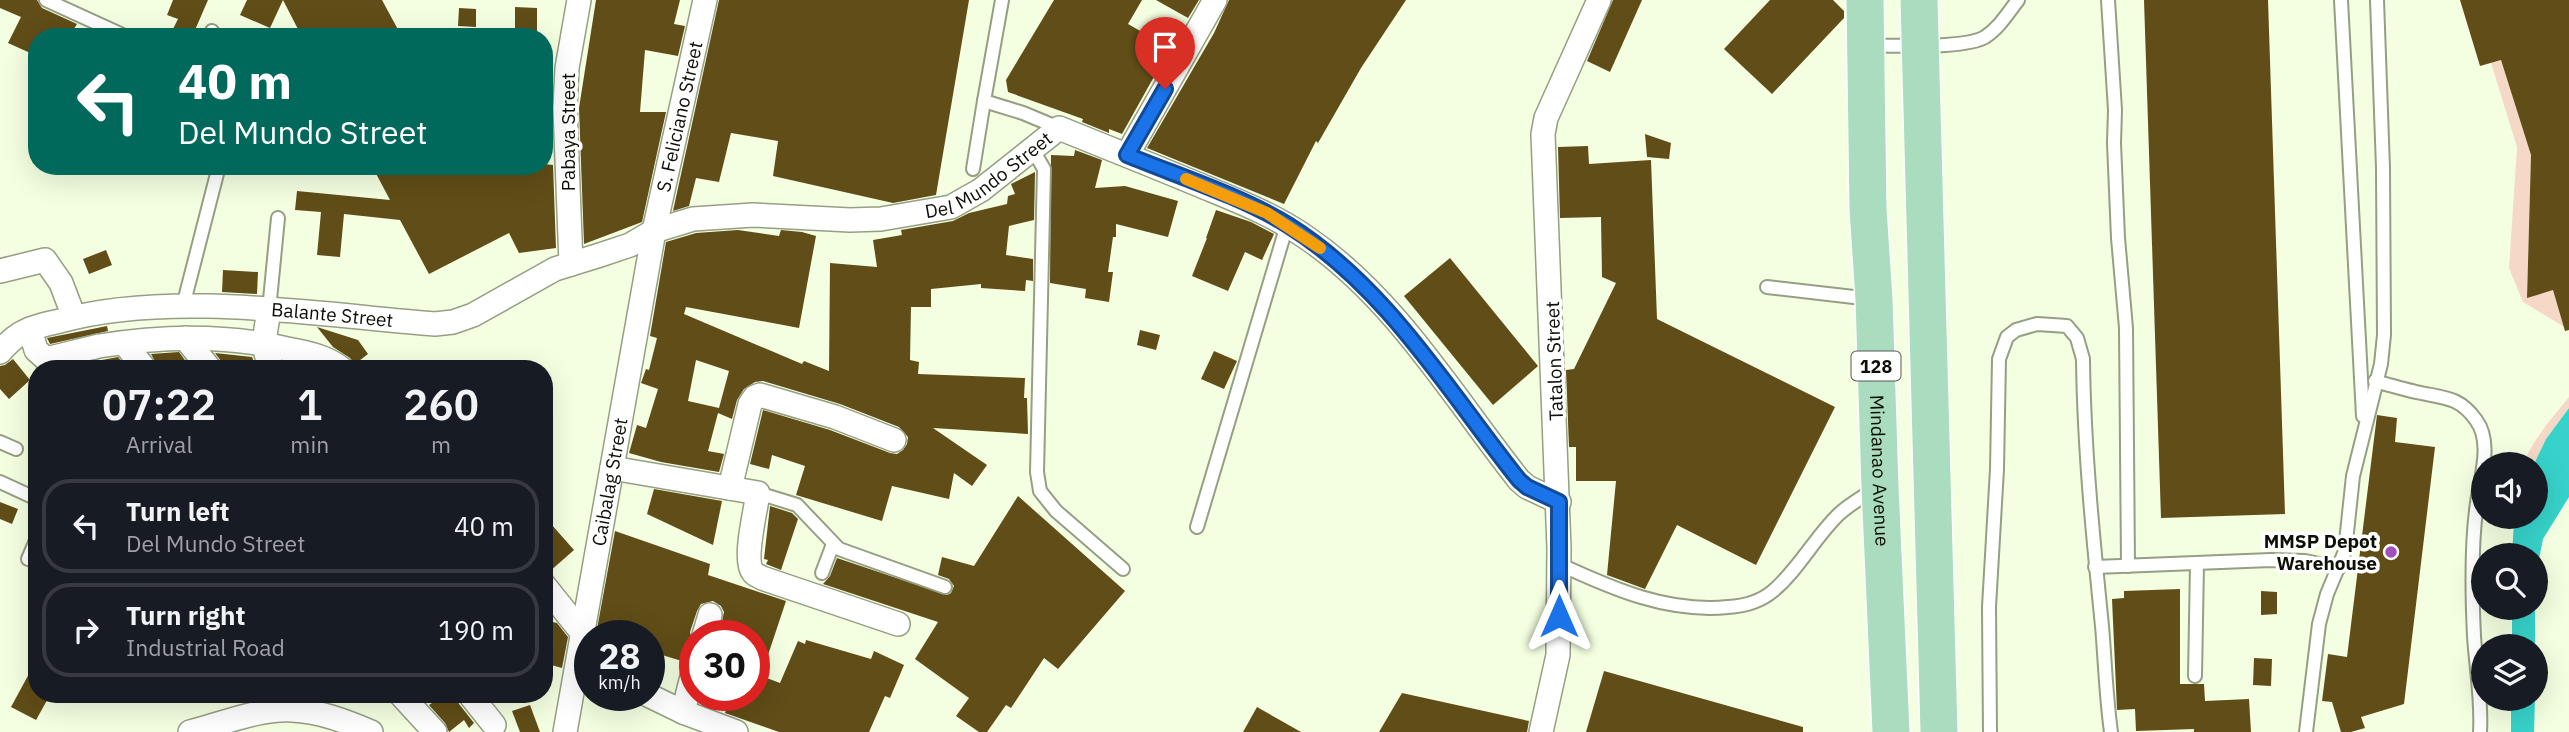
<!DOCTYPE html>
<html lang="en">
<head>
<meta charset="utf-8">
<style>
  :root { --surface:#171b24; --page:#20242c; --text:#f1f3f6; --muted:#9ea1a6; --line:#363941 }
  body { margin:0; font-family:"IBM Plex Sans",sans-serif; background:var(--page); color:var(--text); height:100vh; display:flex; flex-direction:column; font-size:26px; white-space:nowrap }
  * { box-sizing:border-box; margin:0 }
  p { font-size:23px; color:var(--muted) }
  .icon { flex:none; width:38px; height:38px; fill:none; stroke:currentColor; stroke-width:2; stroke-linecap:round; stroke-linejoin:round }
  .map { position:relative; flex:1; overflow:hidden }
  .panel { position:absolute; left:28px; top:360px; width:525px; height:343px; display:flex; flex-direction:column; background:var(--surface); border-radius:28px; box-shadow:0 7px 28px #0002 }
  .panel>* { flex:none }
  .guide { position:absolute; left:28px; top:28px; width:525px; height:147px; border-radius:28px; box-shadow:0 7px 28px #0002; background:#00695c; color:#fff; overflow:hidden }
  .fabs { position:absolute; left:2471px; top:452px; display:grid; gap:14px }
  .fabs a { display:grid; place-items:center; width:77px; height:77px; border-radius:50%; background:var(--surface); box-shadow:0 7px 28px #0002; font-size:35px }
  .speed { position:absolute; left:574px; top:620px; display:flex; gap:14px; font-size:35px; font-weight:700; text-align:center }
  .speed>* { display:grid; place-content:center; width:91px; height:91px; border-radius:50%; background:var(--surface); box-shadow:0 7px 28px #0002; line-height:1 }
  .speed small { font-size:18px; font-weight:400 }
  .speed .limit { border:10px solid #d22; background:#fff; color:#111 }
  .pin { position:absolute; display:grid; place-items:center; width:60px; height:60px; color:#fff; margin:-72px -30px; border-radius:50% 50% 50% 0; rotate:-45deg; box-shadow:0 0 7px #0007 }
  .pin .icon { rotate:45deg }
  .me { position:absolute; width:77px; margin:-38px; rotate:0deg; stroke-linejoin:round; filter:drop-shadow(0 0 5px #0008) }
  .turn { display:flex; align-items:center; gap:24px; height:147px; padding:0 35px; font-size:32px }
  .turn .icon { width:91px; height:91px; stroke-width:2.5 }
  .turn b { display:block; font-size:49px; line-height:60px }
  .eta { display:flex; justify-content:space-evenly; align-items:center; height:119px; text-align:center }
  .eta b { font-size:42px; font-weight:600; line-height:49px }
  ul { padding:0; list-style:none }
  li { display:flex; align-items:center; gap:21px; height:94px; margin:0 14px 10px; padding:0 21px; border:4px solid var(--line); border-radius:28px }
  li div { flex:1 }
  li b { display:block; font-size:26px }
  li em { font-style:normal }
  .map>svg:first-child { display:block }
</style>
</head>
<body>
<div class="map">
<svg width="2569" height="732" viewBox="0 0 2569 732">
  <rect width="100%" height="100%" fill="#f4ffe1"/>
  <g fill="#f5d9c6">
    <polygon points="2501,60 2531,155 2527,297 2553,290 2557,304 2569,301 2569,330 2523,302 2509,268 2517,147 2491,63"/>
    <path d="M2569 397V408L2546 439 2534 464H2523C2533 439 2552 418 2569 397Z"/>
  </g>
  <g fill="#37d3cb">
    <polygon points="2569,408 2569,497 2543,539 2536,574 2536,555 2512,555 2514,521 2515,516 2536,516 2534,464 2546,439"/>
    <rect x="2512" y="607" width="23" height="39"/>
    <polygon points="2511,698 2535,698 2534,732 2511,732"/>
  </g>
  <g fill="#604d17" fill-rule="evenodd">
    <polygon points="0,0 37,0 42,8 77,24 72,32 65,29 62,37 37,37 37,56 8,43 21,17 0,8"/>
    <polygon points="173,0 208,0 192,37 169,37 178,19 167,15"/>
    <polygon points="247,0 283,0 270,28 240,15"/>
    <polygon points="283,0 382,0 402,37 302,37"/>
    <polygon points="596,0 680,0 674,24 685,26 678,56 645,50 640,112 666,112 642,222 584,244 579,108"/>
    <polygon points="719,0 969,0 936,195 893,203 773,176 778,141 731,133 719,182 696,178 689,206 673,211"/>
    <polygon points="1054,0 1142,0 1128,24 1170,48 1122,134 1109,129 1109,133 1082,122 1083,119 1008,92 1006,80"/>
    <polygon points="1156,0 1199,0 1188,18"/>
    <polygon points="1229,0 1406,0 1361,68 1318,143 1316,141 1284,204 1147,148 1214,33"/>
    <polygon points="1613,0 1642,0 1610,72 1587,61"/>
    <polygon points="1770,0 1833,0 1844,11 1844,18 1772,94 1724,49"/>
    <polygon points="2144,0 2268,0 2285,514 2161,518"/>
    <polygon points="2460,0 2569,0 2569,330 2565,331 2553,290 2527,298 2531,155 2501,60 2480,66"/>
    <polygon points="515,7 537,8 537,37 515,37"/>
    <polygon points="459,8 476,9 476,27 458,26"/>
    <polygon points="1645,134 1671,143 1669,159 1647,157"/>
    <polygon points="1588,146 1589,164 1651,160 1657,319 1835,407 1756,565 1677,525 1645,589 1607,575 1616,481 1576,481 1576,447 1569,447 1566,370 1574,369 1616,283 1602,277 1601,217 1560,218 1558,147"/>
    <polygon points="1075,150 1102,160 1095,188 1125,186 1178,201 1168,237 1116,224 1116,237 1113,237 1108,272 1113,272 1109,302 1085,298 1086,289 1050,283 1051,155 1074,156"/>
    <polygon points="544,164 553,165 556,248 519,253 509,233 429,274 400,220 344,214 340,257 317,255 321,212 295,210 297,191 390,200 372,166 544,166"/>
    <path d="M1035 172 1034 220 1009 226 1006 255 1033 259V281L1026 280 1025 291 981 288V284L931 289V307H911L910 360 919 362 918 374 1025 378 1024 398H1027L1028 434 933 428 987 465 972 486 954 473 949 499 892 486 882 521 796 495 805 466 772 455 769 469 750 464 763 410 830 430 890 453 897 454 903 450 907 444 908 437 899 427 840 404 763 381 755 382 744 389 737 400 732 419 718 413 708 451 724 454 719 472 661 462 629 453 637 425 646 428 658 389 641 383 646 369 649 370 657 338 650 336 666 242 696 233 738 230 779 236 781 230 802 232 816 236 799 328 686 307 684 314 802 364 804 361 829 371 830 263 877 267 873 240 902 235 901 230 953 221 969 213 1007 204 1008 196 1015 194 1011 184ZM696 360 729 371 719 408 688 401Z"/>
    <polygon points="1216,210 1251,222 1274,234 1262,260 1245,252 1228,291 1192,276 1207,238 1206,238"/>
    <polygon points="106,250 112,265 89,274 83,259"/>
    <polygon points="1450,258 1538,366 1493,405 1404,296"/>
    <polygon points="223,270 258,272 257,294 222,292"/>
    <polygon points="107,326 108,331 50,344 47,338"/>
    <polygon points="317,327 358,340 368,354 355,364 350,358 333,347"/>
    <polygon points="1140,330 1160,335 1156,350 1137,345"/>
    <polygon points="1214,351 1237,361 1224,389 1201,379"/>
    <polygon points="179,352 187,363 176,369 159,369 151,354"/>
    <polygon points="215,353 252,357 257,369 224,369 221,361"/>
    <polygon points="118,357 127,369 63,369 102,360"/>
    <polygon points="13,359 30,380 9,399 0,389 0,366 5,365"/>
    <polygon points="2377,415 2397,418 2395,442 2435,447 2404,704 2361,717 2365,728 2351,732 2341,732 2332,702 2322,701 2328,654 2347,657"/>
    <polygon points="654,489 722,501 713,545 647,514"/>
    <polygon points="1018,496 1125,591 1058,669 1044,658 1011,708 1006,705 987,732 979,732 956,716 969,698 915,659 938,622 823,584 830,576 837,558 947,595 951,593 954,586 949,579 938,575 942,557 974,566"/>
    <polygon points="0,502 18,509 12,524 0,519"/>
    <polygon points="770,506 792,513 798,519 781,570 766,564 768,560 764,559"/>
    <polygon points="544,516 574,550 549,572 544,571"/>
    <polygon points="615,531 710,564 708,575 786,601 761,676 780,683 798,641 805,644 806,640 871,659 874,651 904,665 890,698 885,696 869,732 779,732 725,713 727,707 701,696 754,695 754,635 719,635 724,612 721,606 713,601 701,604 697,611 690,632 695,651 686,655 682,661 662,655 653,682 649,681 649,635 611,635 597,629"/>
    <polygon points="2180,589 2180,684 2204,684 2205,701 2249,699 2251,732 2194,732 2194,729 2136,731 2135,709 2117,710 2112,599 2124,598 2124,591"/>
    <polygon points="2261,591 2277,592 2277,614 2261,615"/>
    <polygon points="544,620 557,623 568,637 562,668 544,663"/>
    <polygon points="2254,658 2272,659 2271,686 2253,685"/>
    <polygon points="37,659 37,695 50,695 36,720 11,707"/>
    <polygon points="1604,671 1803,727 1803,732 1586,732"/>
    <polygon points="1402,693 1529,721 1527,732 1379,732"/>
    <polygon points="444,695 456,695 459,704 474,723 469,728 464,720 449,732 445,723 429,705"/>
    <polygon points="530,705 540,732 520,732 512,711"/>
    <polygon points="1257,707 1301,732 1243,732"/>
  </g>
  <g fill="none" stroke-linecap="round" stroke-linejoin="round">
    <defs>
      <g id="lane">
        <polyline points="46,0 127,37"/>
        <polyline points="1002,0 984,101 1023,113 1059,128"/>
        <polyline points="2108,0 2115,110 2114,143 2118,238 2126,328 2128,566"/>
        <polyline points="2341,0 2363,416"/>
        <polyline points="212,31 213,37"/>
        <path d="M1870 46C1896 45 1965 49 1985 37 1999 28 2008 13 2018 0"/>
        <polyline points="1033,150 1044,169 1037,472 1040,491 1056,511 1123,569"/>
        <polyline points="973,169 984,101"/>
        <polyline points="1767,287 1871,299"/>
        <polyline points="183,306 219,166"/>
        <polyline points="269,310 278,218"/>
        <path d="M2375 381C2389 385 2403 389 2416 392 2443 398 2459 396 2476 420 2493 443 2480 478 2477 503 2471 544 2472 595 2474 636 2476 668 2482 700 2480 732"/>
        <polyline points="0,442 16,449"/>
        <polyline points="0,482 37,499"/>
        <polyline points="758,493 797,505 839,549 945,587"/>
        <polyline points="1197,527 1287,225"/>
        <polyline points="28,559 37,538"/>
        <path d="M1559 564C1613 589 1668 613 1728 607 1745 606 1760 602 1773 591 1799 569 1815 537 1839 514 1850 504 1862 497 1874 490"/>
        <polyline points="2095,567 2271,560 2305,561 2339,568"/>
        <polyline points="822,573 833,544"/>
        <polyline points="2195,676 2197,564"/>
        <path d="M1990 732 1989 607 1997 469 1999 359 2007 337 2016 330 2037 324 2067 326 2077 338 2083 359C2084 448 2093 537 2102 626 2105 661 2106 696 2111 732"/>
        <polyline points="2306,732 2319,624 2327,594 2345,551 2353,476 2381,364 2384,335 2383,168 2377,0"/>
      </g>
      <g id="street">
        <polyline points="1127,155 1215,0"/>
        <polyline points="571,264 565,108 567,68 579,0"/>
        <polyline points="0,271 45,260 61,283 74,317"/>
        <path d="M269 310C266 332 259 351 274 369"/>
        <path d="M30 329 36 350 46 359C64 355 81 350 99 346 161 336 225 334 287 349 307 353 326 356 342 369"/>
        <polyline points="185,338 210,369"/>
        <polyline points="124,343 145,369"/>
        <path id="s1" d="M0 352C6 345 12 339 20 334 32 327 46 324 60 321 171 290 320 315 435 324L453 322 473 315 555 269 600 255 630 245 654 231 693 219 753 215 850 220 881 219 951 207 981 190 1059 128C1106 147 1151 165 1197 184 1235 200 1273 214 1307 238 1396 299 1453 397 1519 480L1527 487 1559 502"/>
        <path d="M612 468 758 493C756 509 743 560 753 572 755 575 759 576 762 578L898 624"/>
        <polyline points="730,488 750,404 755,397 760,395 835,417 894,440"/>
        <polyline points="544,585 588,640"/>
        <polyline points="704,635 710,615"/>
        <polyline points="401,695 435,732"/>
        <polyline points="470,695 494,725"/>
        <polyline points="648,695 683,712 736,732"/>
        <polyline points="683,712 695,665"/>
        <path d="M190 732C222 724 259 708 292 710 319 711 345 721 371 732"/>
        <path id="s2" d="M565 732 654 231 705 0"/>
        <polyline points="1541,732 1558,655 1559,548 1543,134 1546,118 1599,0"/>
      </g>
      <g id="primary">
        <path id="s3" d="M1865 0 1868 209 1874 299 1880 487 1891 732"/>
        <polyline points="1919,0 1939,732"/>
      </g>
    </defs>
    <use href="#lane" stroke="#959f83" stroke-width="16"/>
    <use href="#street" stroke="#959f83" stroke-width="26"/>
    <use href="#primary" stroke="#fff" stroke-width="40"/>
    <use href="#lane" stroke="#fff" stroke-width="12"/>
    <use href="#street" stroke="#fff" stroke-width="23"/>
    <use href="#primary" stroke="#aadcbf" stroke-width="37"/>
  </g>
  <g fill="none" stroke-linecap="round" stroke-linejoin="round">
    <defs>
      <path id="route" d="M1165 89 1127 155C1178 176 1241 196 1288 225 1387 287 1448 391 1519 480L1527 487 1559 502V616"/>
    </defs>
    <use href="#route" stroke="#114b97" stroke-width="18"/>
    <use href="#route" stroke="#1a73e8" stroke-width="12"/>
    <polyline stroke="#f59e0b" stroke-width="12" points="1186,179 1267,213 1320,248"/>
  </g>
  <circle fill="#a350bf" stroke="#fff" stroke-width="2.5" cx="2391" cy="552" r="7"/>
  <g text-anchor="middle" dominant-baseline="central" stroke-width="7" stroke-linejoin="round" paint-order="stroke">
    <rect fill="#fff" stroke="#565851" stroke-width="2" x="1851.5" y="351.5" width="49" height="29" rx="5"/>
    <g font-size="18" font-weight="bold" fill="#0d1007">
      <text x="1876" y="366">128</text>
    </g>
    <g font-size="19" fill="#0d1007" stroke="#fff">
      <text stroke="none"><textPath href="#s2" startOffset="626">S. Feliciano Street</textPath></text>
      <text transform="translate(568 132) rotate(-90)">Pabaya Street</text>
      <text stroke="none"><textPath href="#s1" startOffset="1034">Del Mundo Street</textPath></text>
      <text stroke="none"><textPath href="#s1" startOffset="343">Balante Street</textPath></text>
      <text transform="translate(1554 361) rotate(-92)">Tatalon Street</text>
      <text stroke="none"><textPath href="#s3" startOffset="471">Mindanao Avenue</textPath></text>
      <text stroke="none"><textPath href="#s2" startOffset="254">Caibalag Street</textPath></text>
    </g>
    <g font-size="19" font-weight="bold" fill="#0d1007" stroke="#fff" text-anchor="end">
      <text x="2377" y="541">MMSP Depot<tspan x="2377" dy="22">Warehouse</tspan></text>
    </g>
  </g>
</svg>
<div class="fabs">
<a><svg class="icon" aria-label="sound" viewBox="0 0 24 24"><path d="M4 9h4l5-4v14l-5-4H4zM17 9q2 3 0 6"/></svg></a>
<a><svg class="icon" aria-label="search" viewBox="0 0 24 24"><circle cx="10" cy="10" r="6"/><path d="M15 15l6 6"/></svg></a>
<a><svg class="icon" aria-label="layers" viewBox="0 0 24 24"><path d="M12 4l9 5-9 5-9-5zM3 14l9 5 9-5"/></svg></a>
</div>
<div class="speed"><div>28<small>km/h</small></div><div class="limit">30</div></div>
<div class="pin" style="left:1165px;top:89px;background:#d93025"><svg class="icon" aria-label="arrive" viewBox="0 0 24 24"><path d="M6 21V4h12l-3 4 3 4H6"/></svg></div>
<svg class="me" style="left:1559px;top:616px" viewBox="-20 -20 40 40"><path d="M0-17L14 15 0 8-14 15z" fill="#1a73e8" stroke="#fff" stroke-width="4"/></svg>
<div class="guide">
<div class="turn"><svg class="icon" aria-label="left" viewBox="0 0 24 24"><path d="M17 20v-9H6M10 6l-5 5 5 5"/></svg><div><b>40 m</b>Del Mundo Street</div></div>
</div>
<section class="panel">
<div class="eta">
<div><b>07:22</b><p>Arrival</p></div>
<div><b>1</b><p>min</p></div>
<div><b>260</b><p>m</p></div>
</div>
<ul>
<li><svg class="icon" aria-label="left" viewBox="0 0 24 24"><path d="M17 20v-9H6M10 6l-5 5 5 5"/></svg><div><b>Turn left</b><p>Del Mundo Street</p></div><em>40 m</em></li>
<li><svg class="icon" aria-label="right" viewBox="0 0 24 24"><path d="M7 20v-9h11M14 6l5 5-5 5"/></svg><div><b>Turn right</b><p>Industrial Road</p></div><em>190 m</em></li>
</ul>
</section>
</div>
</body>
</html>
